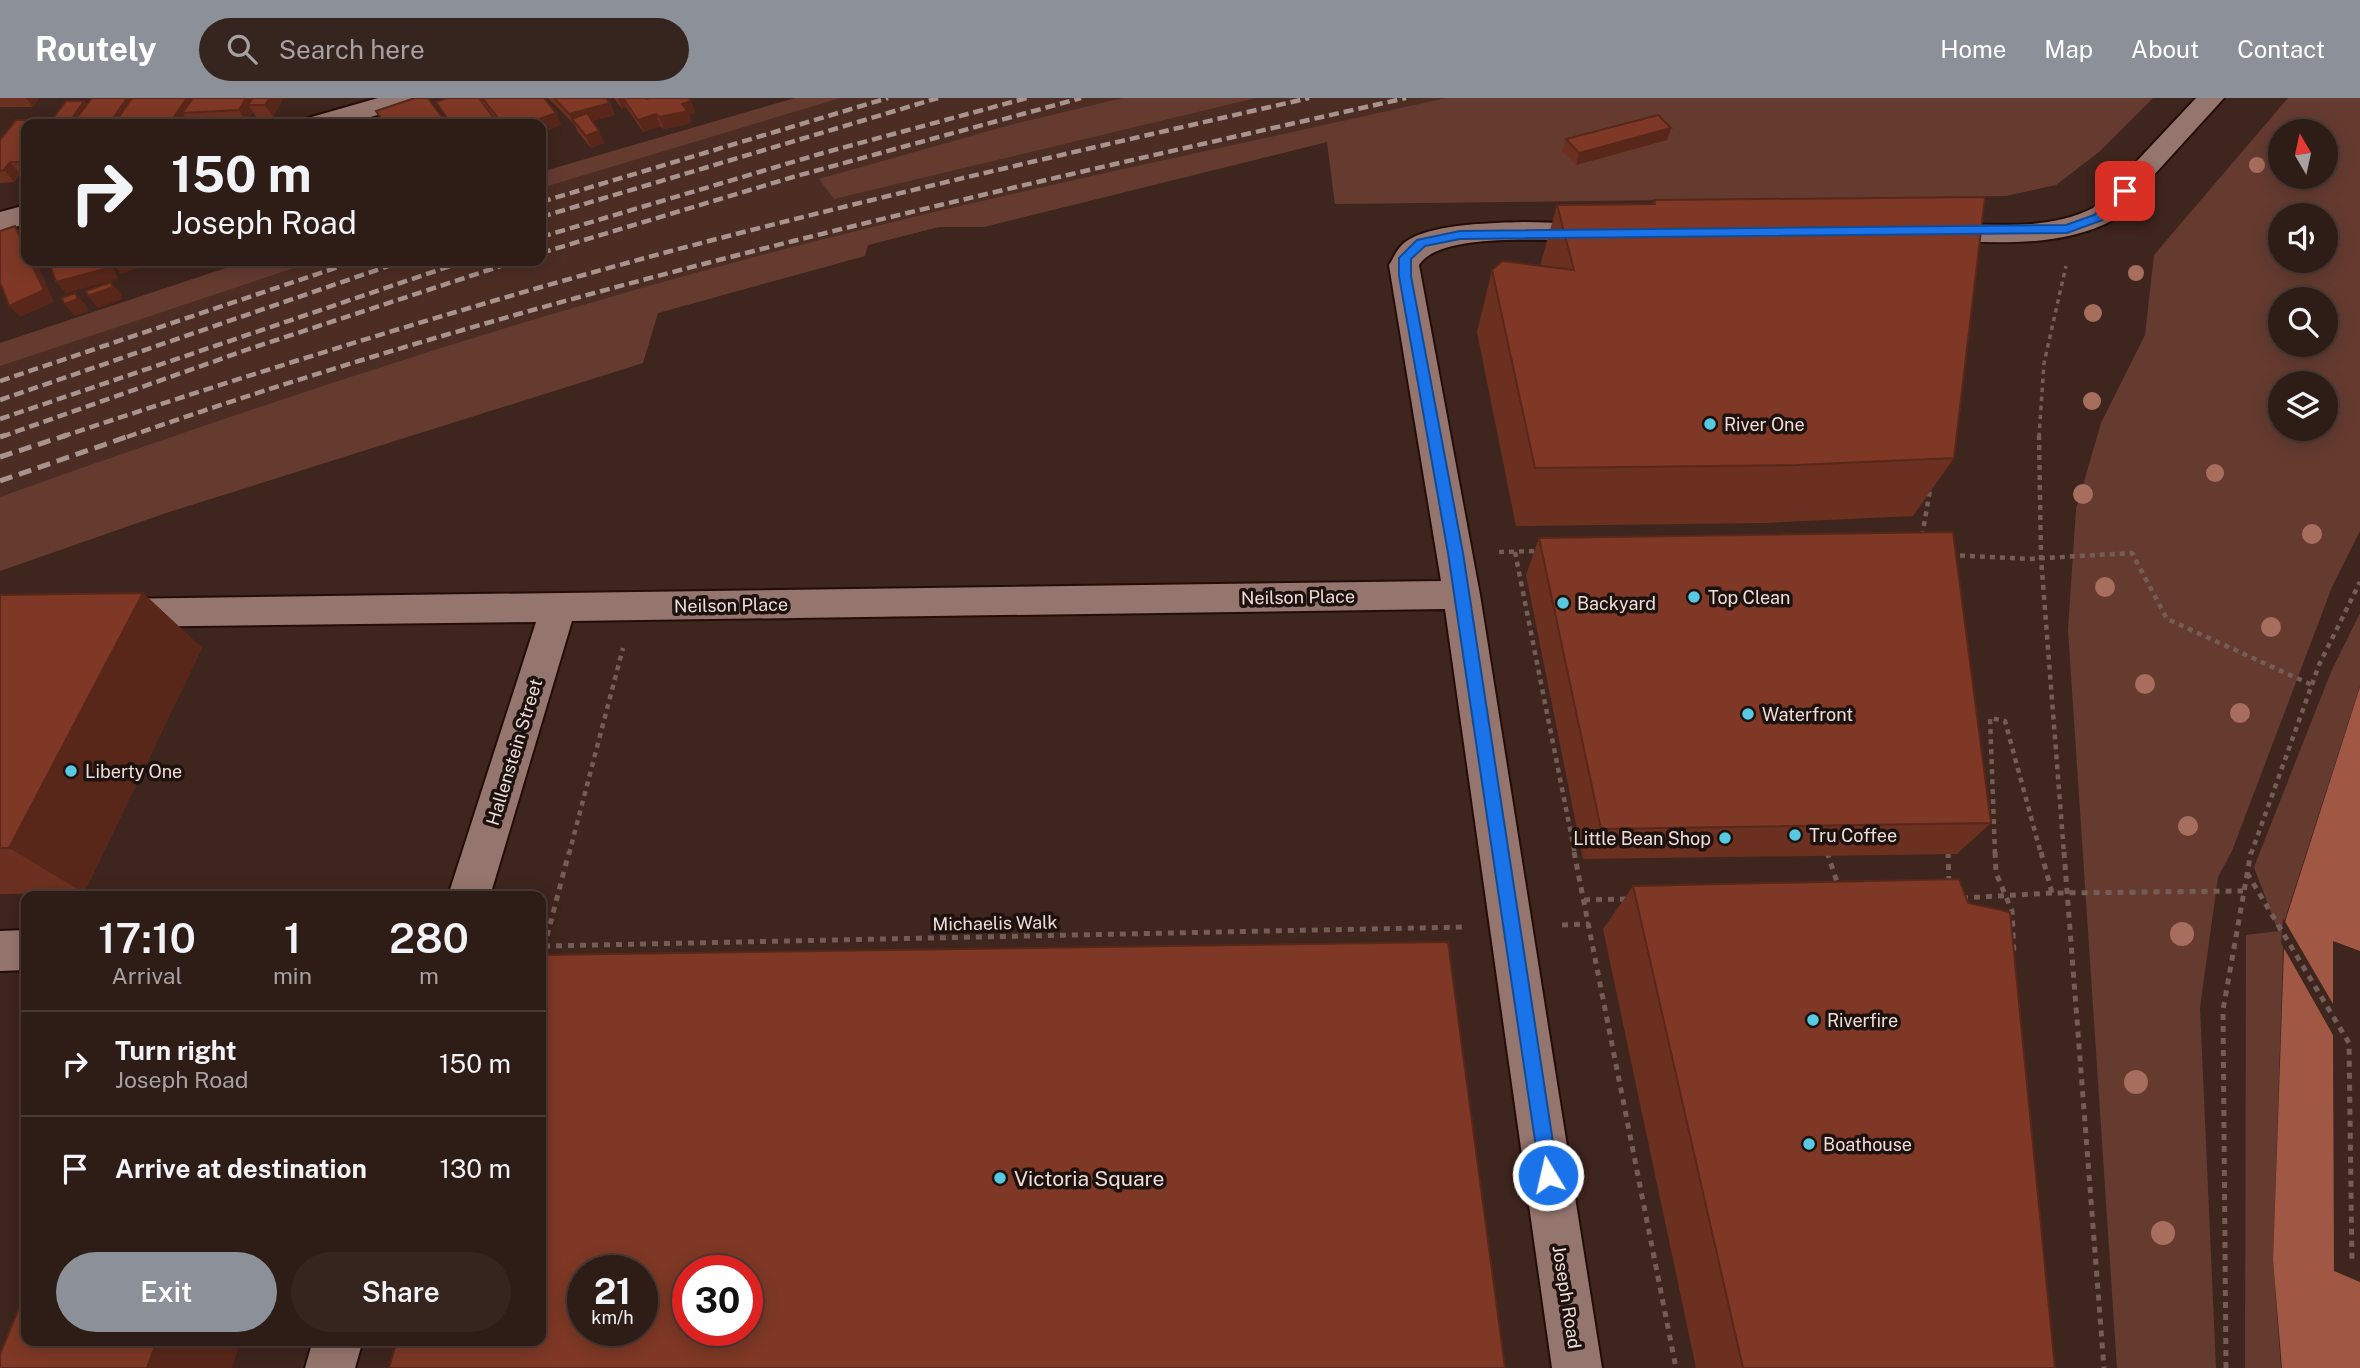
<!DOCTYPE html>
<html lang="en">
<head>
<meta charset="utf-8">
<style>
  :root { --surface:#2e1c16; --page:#36251f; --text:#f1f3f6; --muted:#a7a1a1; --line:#493a35; --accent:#8c9099 }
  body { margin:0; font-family:"Public Sans",sans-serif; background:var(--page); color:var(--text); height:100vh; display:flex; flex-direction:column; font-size:26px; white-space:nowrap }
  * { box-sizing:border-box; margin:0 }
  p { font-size:23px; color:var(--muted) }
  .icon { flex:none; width:38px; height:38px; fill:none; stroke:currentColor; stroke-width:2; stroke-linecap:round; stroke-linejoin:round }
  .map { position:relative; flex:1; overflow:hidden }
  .side { position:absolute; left:21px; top:793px; width:525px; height:455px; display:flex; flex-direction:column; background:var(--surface); border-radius:14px; box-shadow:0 4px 18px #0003,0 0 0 2px var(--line) }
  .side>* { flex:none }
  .top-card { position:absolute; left:21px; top:21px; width:525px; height:147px; border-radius:14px; box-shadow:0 4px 18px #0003,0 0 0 2px var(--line); background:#2e1c16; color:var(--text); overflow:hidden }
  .needle { width:46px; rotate:351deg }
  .controls { position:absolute; left:2268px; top:21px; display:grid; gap:14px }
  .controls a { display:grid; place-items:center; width:70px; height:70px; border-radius:50%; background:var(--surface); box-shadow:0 4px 18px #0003,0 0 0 2px var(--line); font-size:35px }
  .speed { position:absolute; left:567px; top:1157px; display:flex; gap:14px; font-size:35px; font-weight:700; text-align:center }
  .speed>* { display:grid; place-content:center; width:91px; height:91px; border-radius:50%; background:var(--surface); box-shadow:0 4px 18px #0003,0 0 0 2px var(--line); line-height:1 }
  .speed small { font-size:18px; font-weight:400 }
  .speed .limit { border:10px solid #d22; background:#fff; color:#111 }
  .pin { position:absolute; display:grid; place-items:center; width:60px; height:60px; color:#fff; margin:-30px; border-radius:14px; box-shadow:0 4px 10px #0006 }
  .me { position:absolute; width:77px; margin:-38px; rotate:351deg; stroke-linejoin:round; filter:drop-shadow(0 0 5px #0008) }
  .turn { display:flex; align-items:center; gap:24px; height:147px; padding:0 35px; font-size:32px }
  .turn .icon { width:91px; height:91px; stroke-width:2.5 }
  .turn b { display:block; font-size:49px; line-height:60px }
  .eta { display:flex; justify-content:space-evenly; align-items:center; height:119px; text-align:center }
  .eta b { font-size:42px; font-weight:600; line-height:49px }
  .primary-button { display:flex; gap:14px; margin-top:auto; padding:14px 35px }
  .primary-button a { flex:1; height:80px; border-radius:42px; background:var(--accent); color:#fff; font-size:28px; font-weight:600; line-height:80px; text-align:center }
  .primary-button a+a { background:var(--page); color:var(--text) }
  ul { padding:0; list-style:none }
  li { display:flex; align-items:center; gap:21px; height:105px; padding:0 35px; border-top:2px solid var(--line) }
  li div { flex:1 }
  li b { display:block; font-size:26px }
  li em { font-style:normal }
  header { display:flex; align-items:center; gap:42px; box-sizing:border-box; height:98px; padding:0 35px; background:var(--accent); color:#fff }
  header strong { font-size:33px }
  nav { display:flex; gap:38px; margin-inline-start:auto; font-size:24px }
  .search { width:490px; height:63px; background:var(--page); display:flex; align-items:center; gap:18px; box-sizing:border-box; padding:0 24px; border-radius:38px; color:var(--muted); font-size:26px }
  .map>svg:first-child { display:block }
</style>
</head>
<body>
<header>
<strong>Routely</strong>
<div class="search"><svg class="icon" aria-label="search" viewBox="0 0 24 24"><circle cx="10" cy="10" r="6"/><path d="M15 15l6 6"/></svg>Search here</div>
<nav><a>Home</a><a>Map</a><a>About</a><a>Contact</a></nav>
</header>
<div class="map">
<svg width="2360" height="1270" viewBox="0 0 2360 1270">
  <rect width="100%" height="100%" fill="#3e251e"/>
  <polygon fill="#4c2d24" points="795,0 2153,0 2099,54 2056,87 2006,98 1335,106 1327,44 984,129 939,129 868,147 865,158 658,215 643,265 166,415 0,473 0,245 247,163 541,163 541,74"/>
  <g fill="#653b30" fill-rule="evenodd">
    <polygon points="795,0 840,0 541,90 541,74"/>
    <polygon points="1123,0 1256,0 834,101 819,81 1010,27"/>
    <path d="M1446 0H2153L2099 54 2056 87 2006 98 1335 106 1327 44 984 129H939L868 147 865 158 658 215 643 265 166 415 0 473V399C287 297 576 201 872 129 1062 83 1255 43 1446 0Z"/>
    <path d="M2288 0H2360V433L2332 489 2232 753 2218 779 2200 910 2216 1270H2117L2068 532 2076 411 2101 325 2145 237 2154 157ZM2326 33V79H2280V33ZM2326 117V163H2280V117ZM2326 201V247H2280V201ZM2326 285V331H2280V285Z"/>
    <polygon points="247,163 315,163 0,268 0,245"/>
    <polygon points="2360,515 2360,588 2284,824 2273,1162 2281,1270 2245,1270 2246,837 2278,833 2254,769 2331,574"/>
  </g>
  <polygon fill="#a05743" points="2360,589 2360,1270 2282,1270 2273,1162 2285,824"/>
  <polygon fill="#3e251e" points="2283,820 2333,906 2333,843 2360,853 2360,1184 2334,1173 2333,937 2281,845"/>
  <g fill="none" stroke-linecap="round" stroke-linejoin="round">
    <defs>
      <g id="minor">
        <polygon points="378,0 420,0 416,6 346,26 304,26 308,20"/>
        <path d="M2196 0H2224L2113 122C2057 152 1989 143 1928 143L1918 141 1913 134 1918 127 1928 125C1981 125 2045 135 2093 110Z"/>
        <polygon points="26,107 26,126 0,133 0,114"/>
        <path d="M1525 124 1602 126 1612 128 1617 135 1612 142 1602 144C1563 143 1440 132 1419 167L1480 497 1602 1270H1552L1445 511 572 523 490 798H448L536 524 113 529 100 525 95 515 100 505 113 501 1441 483 1389 167C1393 161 1396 153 1401 148 1422 125 1495 125 1525 124Z"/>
        <polygon points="26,832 26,872 0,873 0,833"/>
        <polygon points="313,1242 363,1242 355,1270 305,1270"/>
      </g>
    </defs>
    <use href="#minor" stroke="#240d08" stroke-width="4"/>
    <polyline stroke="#745d57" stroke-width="3.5" stroke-dasharray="4.5 4.5" stroke-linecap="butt" points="2039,339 2044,265 2066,168"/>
    <g stroke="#745d57" stroke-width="4.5" stroke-dasharray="5 5" stroke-linecap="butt">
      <polyline points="2039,337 2041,460 2064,756"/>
      <polyline points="1922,438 1930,392"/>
      <polyline points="1499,454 1539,453"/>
      <polyline points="1515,454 1575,756"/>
      <polyline points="1950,457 2028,461 2132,455 2167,521 2312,587"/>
      <polyline points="1826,752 1827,756"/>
      <polyline points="1948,752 1948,756"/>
      <polyline points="569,756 623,550"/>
      <polyline points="1995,756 1990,620 2005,623 2041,756"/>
      <polyline points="2251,756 2319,567 2360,484"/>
    </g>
    <g stroke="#745d57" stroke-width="5" stroke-dasharray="6 6" stroke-linecap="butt">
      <polyline points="1574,754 1676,1270"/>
      <polyline points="1827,754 1838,787"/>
      <polyline points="1948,754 1949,785"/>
      <polyline points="1995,754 1996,775 2012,813 2014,857"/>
      <polyline points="2041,754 2052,795 2243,793"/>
      <polyline points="2064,754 2104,1270"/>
      <polyline points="2247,775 2349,945 2352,1166"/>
      <polyline points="1962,800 2052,795"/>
      <polyline points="1584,802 1630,801"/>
      <polyline points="1562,827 1589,826"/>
      <polyline points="544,848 1463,829"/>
      <polyline points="541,861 569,754"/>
      <polyline points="2226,1270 2223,912 2251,754"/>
    </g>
    <use href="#minor" fill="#95766e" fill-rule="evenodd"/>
    <g stroke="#a8938e" stroke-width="4.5" stroke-dasharray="10 5" stroke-linecap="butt">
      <polyline points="541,104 888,0"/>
      <polyline points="541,119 938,0"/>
      <polyline points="541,139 823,55 1027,0"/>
      <polyline points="541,155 793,79 1081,0"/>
      <polyline points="0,283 356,163"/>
      <polyline points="0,302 403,163"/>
      <polyline points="0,321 465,163"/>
      <polyline points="1,339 249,251 516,163"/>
      <path d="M61 339C263 272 466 208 671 153 882 97 1096 49 1309 0"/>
      <path d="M127 339C543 193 976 97 1406 0"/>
    </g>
    <g stroke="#a8938e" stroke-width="5" stroke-dasharray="13 7" stroke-linecap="butt">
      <polyline points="0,339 6,337"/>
      <polyline points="0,359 67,337"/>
      <polyline points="0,383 132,337"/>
    </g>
  </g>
  <g fill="#a76d5d">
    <circle cx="2257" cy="67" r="8"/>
    <circle cx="2136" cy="175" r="8"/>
    <circle cx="2093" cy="215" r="9"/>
    <circle cx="2092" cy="303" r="9"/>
    <circle cx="2215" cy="375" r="9"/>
    <circle cx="2083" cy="396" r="10"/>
    <circle cx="2312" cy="436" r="10"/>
    <circle cx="2105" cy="489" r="10"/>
    <circle cx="2271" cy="529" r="10"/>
    <circle cx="2145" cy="586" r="10"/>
    <circle cx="2240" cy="615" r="10"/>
    <circle cx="2188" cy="728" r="10"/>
    <circle cx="2182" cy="836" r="12"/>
    <circle cx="2136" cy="984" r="12"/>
    <circle cx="2163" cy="1135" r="12"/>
  </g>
  <g fill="#6c3020">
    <polygon points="0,0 39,0 33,9 0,9"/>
    <polygon points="93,0 282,0 283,1 273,19 256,19 253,14 246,24 190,26 188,23 185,26 26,26 26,76 20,76 14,84 0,85 0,42 16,22 52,22 66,3 84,3 87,7"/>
    <polygon points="479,0 544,0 561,27 499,26 489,13 498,26 449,26 436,4"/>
    <polygon points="548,0 606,0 610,5 615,17 592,23 604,45 591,50 577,33 575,27"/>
    <polygon points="614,0 688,0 691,3 695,15 689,17 691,24 688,26 664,31 660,28 643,34 626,9 622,11"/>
    <polygon points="1671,30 1667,42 1576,67 1562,53 1566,41"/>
    <polygon points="1654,102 1954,360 1913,418 1764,425 1516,428 1477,234 1492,172 1540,168 1557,107 1652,106"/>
    <polygon points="1539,440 1991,725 1957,756 1583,761 1526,477"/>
    <polygon points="143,495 202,550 84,795 0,796 0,497"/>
    <polygon points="1633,788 2055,1270 1696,1270 1603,831"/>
  </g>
  <g fill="#58271a">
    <polygon points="26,0 39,0 33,9"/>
    <polygon points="127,0 144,0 126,26 109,26"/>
    <polygon points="187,0 203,0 182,15 188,23 185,26 169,26"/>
    <polygon points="246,0 261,0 248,7 253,14 246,24 239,12"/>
    <polygon points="270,0 282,0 283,1 273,19 265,7"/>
    <polygon points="618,0 622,0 626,9 622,11"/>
    <polygon points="84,3 93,14 85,26 68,26"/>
    <polygon points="691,3 695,15 689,17 691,24 688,26 664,31 659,19 682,6"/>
    <polygon points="610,5 615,17 577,27 572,21 575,27 574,28 569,16"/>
    <polygon points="556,15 561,27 541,35 541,26 526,26"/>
    <polygon points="656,16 660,28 643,34 638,22"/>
    <polygon points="1671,30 1667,42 1576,67 1579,55"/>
    <polygon points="599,33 604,45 591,50 586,38"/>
    <polygon points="10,64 20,76 14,84 4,72"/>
    <polygon points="15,128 26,142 26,153"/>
    <polygon points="30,163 36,163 54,204 20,219 9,208"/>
    <polygon points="105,163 160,163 121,176 112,166 118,181 66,195 56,184"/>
    <polygon points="111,184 121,196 123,201 98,210 88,198"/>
    <polygon points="75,195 86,207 88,213 75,218 64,206"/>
    <polygon points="143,495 202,550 84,795 9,750"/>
    <polygon points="157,1242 241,1242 232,1270 147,1270"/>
  </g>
  <g fill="#7e3825" stroke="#58271a" stroke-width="2" fill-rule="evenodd">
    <polygon points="92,0 127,0 109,26 72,26"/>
    <polygon points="132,0 187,0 169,26 114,26"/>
    <polygon points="193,0 246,0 239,12 182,15"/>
    <polygon points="253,0 270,0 265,7 248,7"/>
    <polygon points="415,0 428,0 447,26 385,26 376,13"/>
    <polygon points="447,0 479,0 498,26 451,26 436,4"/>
    <polygon points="482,0 544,0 556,15 526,26 503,26"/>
    <polygon points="554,0 606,0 610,5 569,16"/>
    <polygon points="623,0 645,0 646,1 650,0 688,0 691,3 682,6 687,12 684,14 659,19 656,16 638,22"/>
    <polygon points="66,3 84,3 68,26 26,26 26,64 10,64 4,72 0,73 0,42 16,22 52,22"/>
    <polygon points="587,15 599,33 586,38 572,21"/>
    <polygon points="1658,17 1671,30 1579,55 1566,41"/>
    <polygon points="1985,99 1954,360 1797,367 1535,370 1492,172 1502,163 1574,172 1557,107 1655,106 1654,102"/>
    <polygon points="15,128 26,153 26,163 30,163 44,192 9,208 0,184 0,133"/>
    <polygon points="49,163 105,163 108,170 56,184"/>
    <polygon points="111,184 113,189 88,198 86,193"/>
    <polygon points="75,195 78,201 64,206 62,200"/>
    <polygon points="1953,434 1991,725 1601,731 1539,440"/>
    <polygon points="143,495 9,750 0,750 0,497"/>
    <polygon points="1959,781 1968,805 2010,814 2055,1270 1743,1270 1633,788"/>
    <path d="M1448 844 1505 1270H389L397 1242H541V857ZM583 1172H642V1232H583ZM688 1172H747V1232H688Z"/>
    <polygon points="26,1193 26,1242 157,1242 147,1270 0,1270 0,1256"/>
  </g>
  <polygon fill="#1a73e8" stroke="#114b97" stroke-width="2" points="2125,89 2131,93 2129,96 2103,122 2067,135 1460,141 1425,148 1411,161 1411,178 1463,455 1558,1077 1555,1083 1548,1086 1541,1083 1448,455 1399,178 1399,160 1417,142 1460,133 2066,127 2094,117"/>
  <g fill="#58c9e3" stroke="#1d120e" stroke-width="2.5">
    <circle cx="1710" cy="326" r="7"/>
    <circle cx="1694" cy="499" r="7"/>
    <circle cx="1563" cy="505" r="7"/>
    <circle cx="1748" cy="616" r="7"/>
    <circle cx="71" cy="673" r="7"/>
    <circle cx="1795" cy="737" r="7"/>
    <circle cx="1725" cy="740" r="7"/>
    <circle cx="1813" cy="922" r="7"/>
    <circle cx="1809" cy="1046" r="7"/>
    <circle cx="1000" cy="1080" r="7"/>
  </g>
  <g text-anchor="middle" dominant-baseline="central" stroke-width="7" stroke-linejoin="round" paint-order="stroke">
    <g font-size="18" fill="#efddd9" stroke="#1d120e" text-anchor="start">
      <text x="1724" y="326">River One</text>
      <text x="1708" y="499">Top Clean</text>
      <text x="1577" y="505">Backyard</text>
      <text x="1762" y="616">Waterfront</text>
      <text x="85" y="673">Liberty One</text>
      <text x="1809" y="737">Tru Coffee</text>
      <text x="1711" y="740" text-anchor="end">Little Bean Shop</text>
      <text x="1827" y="922">Riverfire</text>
      <text x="1823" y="1046">Boathouse</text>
    </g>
    <g font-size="18" fill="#efddd9" stroke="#1d120e">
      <text transform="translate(1298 499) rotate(-1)">Neilson Place</text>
      <text transform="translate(731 507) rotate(-1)">Neilson Place</text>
      <text transform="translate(514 654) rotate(-73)">Hallenstein Street</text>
      <text transform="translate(995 825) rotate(-1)">Michaelis Walk</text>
      <text transform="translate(1567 1199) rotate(81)">Joseph Road</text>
    </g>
    <g font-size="21" fill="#efddd9" stroke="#1d120e" text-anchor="start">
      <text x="1014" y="1080">Victoria Square</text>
    </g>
  </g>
</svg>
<div class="controls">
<a><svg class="needle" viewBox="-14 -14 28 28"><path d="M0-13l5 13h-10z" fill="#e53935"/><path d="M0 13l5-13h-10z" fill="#a7a1a1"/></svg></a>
<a><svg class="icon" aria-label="sound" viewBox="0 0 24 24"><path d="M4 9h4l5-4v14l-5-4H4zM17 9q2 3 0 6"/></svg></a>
<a><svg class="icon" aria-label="search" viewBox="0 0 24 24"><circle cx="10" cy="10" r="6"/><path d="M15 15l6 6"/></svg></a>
<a><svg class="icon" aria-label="layers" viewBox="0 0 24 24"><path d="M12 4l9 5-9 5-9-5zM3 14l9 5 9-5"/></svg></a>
</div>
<div class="speed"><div>21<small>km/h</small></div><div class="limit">30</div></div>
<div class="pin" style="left:2125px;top:93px;background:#d93025"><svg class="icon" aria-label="arrive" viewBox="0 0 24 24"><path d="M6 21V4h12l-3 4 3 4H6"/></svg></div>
<svg class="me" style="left:1548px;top:1077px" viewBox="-20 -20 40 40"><circle r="17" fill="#1a73e8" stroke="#fff" stroke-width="3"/><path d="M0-11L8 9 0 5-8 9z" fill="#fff"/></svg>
<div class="top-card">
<div class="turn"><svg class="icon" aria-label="right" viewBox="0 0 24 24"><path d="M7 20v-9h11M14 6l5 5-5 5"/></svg><div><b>150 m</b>Joseph Road</div></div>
</div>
<section class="side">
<div class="eta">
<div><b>17:10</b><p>Arrival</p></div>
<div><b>1</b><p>min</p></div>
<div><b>280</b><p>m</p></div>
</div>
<ul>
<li><svg class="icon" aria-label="right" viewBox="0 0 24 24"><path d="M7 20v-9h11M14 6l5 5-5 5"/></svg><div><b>Turn right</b><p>Joseph Road</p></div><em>150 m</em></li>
<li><svg class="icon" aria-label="arrive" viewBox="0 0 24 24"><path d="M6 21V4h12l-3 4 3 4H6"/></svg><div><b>Arrive at destination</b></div><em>130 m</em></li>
</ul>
<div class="primary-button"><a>Exit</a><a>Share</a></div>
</section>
</div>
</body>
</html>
